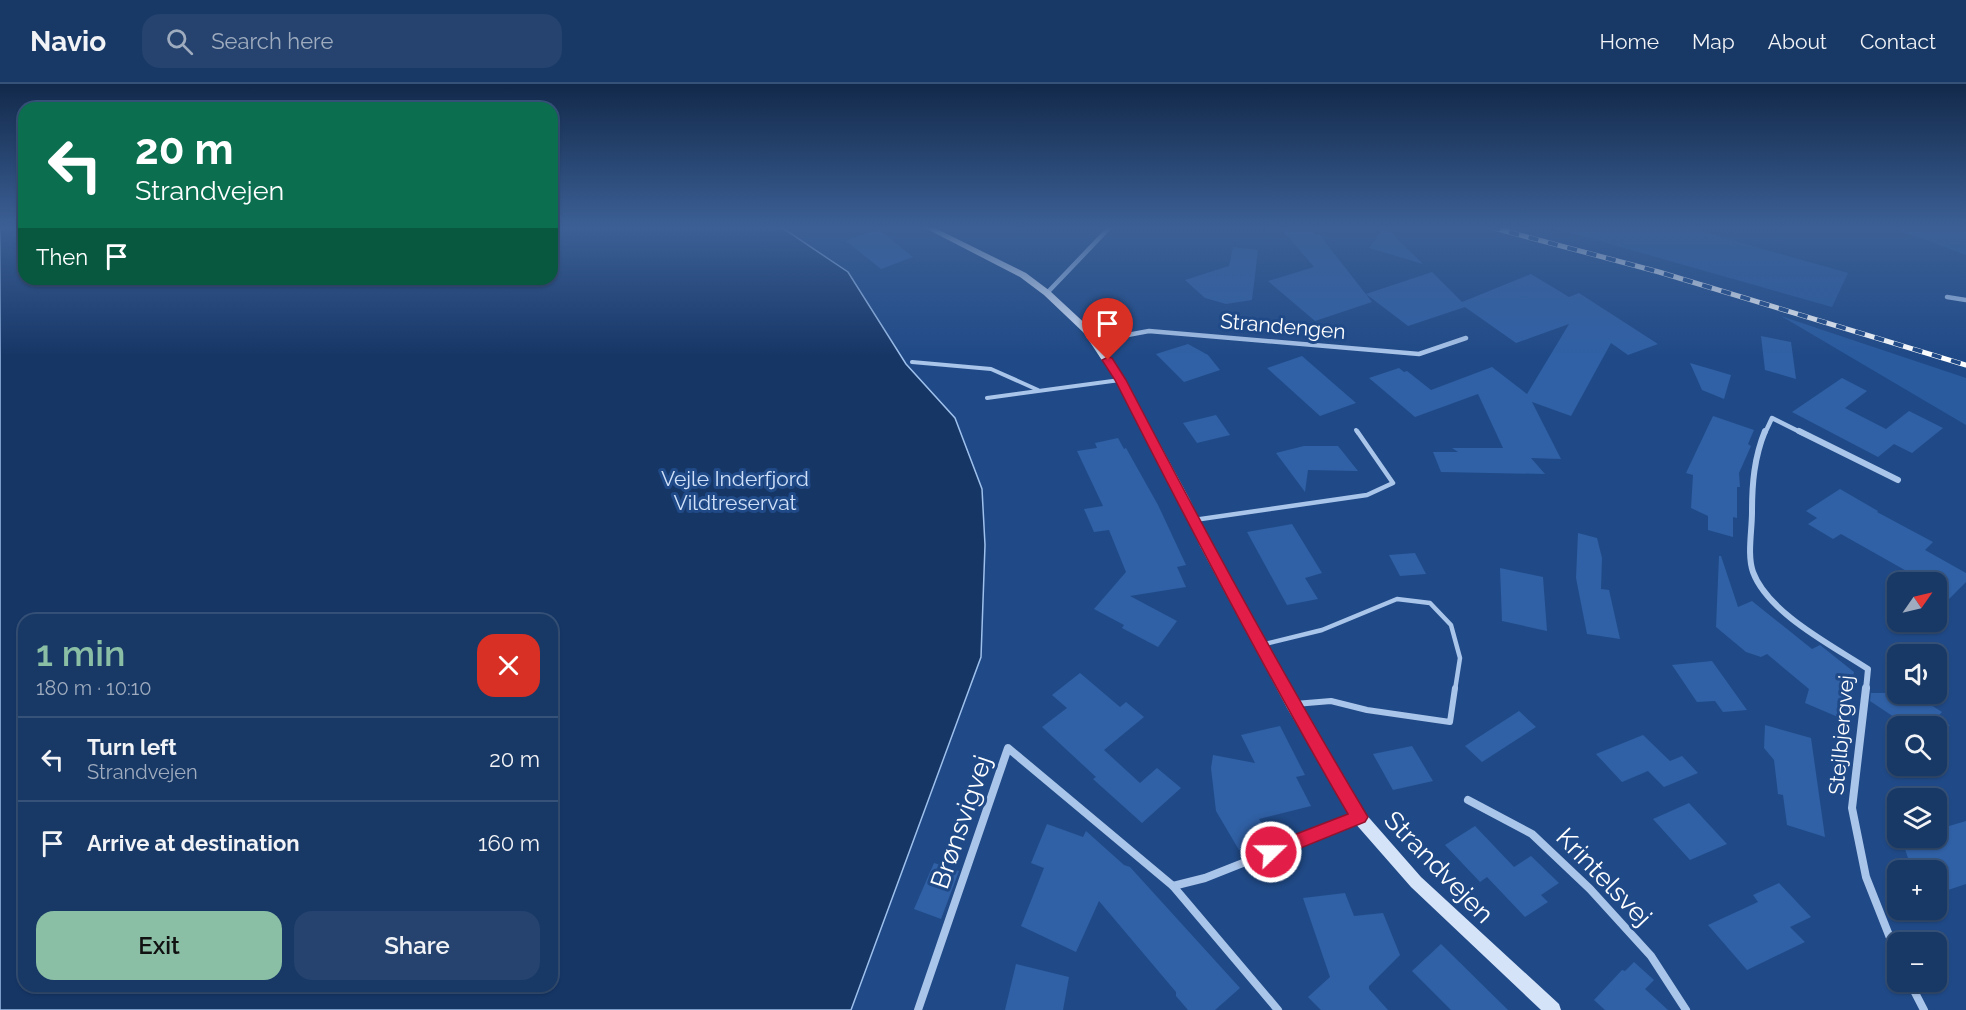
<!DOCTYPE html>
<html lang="en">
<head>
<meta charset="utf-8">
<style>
  :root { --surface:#183865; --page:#25436e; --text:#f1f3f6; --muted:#9facbf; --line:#365279; --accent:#8abfa5 }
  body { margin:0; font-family:Raleway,sans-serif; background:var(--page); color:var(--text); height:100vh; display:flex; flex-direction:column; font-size:22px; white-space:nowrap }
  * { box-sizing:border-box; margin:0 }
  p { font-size:20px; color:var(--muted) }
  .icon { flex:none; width:33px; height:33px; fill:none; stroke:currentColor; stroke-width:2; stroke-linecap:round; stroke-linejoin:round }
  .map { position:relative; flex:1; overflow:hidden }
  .side { position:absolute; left:18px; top:530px; width:540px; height:378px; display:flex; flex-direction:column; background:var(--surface); border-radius:18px; box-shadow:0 2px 4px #0004,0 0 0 2px var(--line) }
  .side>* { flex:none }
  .banner { position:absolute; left:18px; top:18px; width:540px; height:183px; border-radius:18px; box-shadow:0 2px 4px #0004,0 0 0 2px var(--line); background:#0b6e4f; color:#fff; overflow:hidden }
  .needle { width:39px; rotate:56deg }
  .fabs { position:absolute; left:1887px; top:488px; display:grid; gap:12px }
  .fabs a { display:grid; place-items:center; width:60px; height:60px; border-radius:12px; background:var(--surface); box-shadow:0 2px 4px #0004,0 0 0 2px var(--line); font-size:30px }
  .pin { position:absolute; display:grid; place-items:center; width:51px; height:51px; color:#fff; margin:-62px -26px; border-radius:50% 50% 50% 0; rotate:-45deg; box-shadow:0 0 6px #0007 }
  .pin .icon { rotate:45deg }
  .me { position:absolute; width:66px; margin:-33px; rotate:68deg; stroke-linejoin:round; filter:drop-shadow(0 0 4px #0008) }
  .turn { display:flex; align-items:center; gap:21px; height:126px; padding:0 18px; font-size:27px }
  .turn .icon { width:78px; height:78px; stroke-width:2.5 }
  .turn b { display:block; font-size:42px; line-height:51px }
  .then { display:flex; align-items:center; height:57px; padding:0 18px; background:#0003; gap:12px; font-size:22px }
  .round { display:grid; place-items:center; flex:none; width:63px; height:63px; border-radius:18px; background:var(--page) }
  .head { display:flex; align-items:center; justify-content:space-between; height:102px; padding:0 18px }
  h1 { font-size:36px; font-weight:600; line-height:45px; color:var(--accent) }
  .button { display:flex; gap:12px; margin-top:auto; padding:12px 18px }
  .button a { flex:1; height:69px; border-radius:18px; background:var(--accent); color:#111; font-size:24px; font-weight:600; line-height:69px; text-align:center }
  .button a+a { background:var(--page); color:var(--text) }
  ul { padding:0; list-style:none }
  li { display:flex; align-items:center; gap:18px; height:84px; padding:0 18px; border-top:2px solid var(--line) }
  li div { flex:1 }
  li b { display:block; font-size:22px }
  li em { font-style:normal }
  header { display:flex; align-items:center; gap:36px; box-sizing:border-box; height:84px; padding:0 30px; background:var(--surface); border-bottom:2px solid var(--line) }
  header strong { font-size:28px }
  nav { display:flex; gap:33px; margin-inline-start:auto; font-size:21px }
  .search { width:420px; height:54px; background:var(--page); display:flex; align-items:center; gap:15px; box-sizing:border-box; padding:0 21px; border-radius:18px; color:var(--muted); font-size:22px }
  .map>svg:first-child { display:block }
</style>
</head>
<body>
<header>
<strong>Navio</strong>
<div class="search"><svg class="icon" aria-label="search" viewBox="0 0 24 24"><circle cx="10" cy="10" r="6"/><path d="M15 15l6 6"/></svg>Search here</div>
<nav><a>Home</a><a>Map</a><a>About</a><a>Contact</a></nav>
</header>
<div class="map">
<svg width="1966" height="926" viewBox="0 0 1966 926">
  <rect width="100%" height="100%" fill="#204a87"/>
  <g fill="#2a5b9f">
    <polygon points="1550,143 1686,143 1848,189 1832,223"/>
    <polygon points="1890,143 1966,143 1966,171"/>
    <polygon points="1781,232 1966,294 1966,341"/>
  </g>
  <path fill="#163666" stroke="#9ec0ec" stroke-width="1.5" fill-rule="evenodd" d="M0 143H24V195H552V143H779L784 145 848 188 906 280 955 334 982 405 985 461 981 573 851 926H0ZM24 536H552V902H24Z"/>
  <g fill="#3060a5">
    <polygon points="1280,143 1309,143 1316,151 1319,150 1372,218 1315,237 1268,197 1314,183"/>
    <polygon points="1385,143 1423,180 1369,164"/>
    <polygon points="878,145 913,173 881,185 846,157"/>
    <polygon points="1233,163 1258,166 1252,216 1226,220 1205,214 1185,196 1229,182"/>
    <polygon points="1432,188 1462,218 1531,190 1569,213 1579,209 1658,260 1628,271 1611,259 1571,332 1532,318 1561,375 1531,374 1545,390 1441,388 1433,368 1458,368 1452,364 1503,364 1478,310 1415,333 1369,294 1399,284 1404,288 1407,287 1431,306 1492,283 1527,310 1569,240 1516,259 1465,223 1408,242 1366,210"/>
    <polygon points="1761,252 1791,258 1796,295 1765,286"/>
    <polygon points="1188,260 1208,271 1220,286 1184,298 1156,270"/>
    <polygon points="1302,272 1356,319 1320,332 1267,284"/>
    <polygon points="1690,279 1731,291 1724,315 1702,306"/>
    <polygon points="1842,294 1867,307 1845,324 1886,345 1909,327 1943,344 1912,369 1894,360 1878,373 1792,328"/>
    <polygon points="1216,331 1230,351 1197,359 1183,339"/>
    <polygon points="1713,332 1754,346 1748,360 1751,362 1739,389 1740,403 1737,403 1737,434 1733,433 1733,453 1708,446 1708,432 1691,424 1693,391 1686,389"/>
    <polygon points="1118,354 1124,365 1126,364 1158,421 1186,481 1177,483 1186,503 1130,512 1177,537 1158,563 1122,544 1124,541 1094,525 1126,488 1109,446 1094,448 1084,425 1103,422 1077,367 1097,364 1095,359"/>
    <polygon points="1304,362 1338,362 1358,387 1308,386 1305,408 1276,369"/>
    <polygon points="1840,405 1878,427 1877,428 1933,458 1925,466 1966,489 1966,498 1936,528 1936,498 1926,498 1841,450 1833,455 1808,440 1817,434 1806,427"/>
    <polygon points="1292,440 1322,489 1305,494 1318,515 1287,521 1247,448"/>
    <polygon points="1578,449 1597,454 1602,474 1601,505 1609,506 1620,555 1587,550 1576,494"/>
    <polygon points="1415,469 1426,490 1400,492 1389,471"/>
    <polygon points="1719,472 1721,472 1738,523 1752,517 1812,565 1820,561 1854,588 1845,636 1805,619 1809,605 1767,570 1761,573 1746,568 1716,543"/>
    <polygon points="1500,484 1543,493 1547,547 1502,537"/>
    <polygon points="1712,577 1747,626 1723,628 1715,617 1697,618 1672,581"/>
    <polygon points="1080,589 1120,623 1126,618 1144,633 1104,666 1140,699 1157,684 1181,704 1142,739 1093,695 1096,693 1042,643 1067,624 1052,611"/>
    <polygon points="1871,609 1912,609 1942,628 1939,631 1950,642 1914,642 1900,632 1894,633 1870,617"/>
    <polygon points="1519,627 1536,643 1482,678 1465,662"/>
    <polygon points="1765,641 1811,654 1825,753 1787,741 1783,711 1778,710 1774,676 1764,664"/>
    <polygon points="1280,642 1305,691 1296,693 1311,722 1259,735 1271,754 1239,766 1216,727 1211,684 1213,671 1255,679 1241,651"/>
    <polygon points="1643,651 1670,677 1682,672 1698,689 1664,703 1648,687 1622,698 1596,670"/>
    <polygon points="1412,662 1433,697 1393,706 1373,670"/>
    <polygon points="1689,719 1727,760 1690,776 1653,735"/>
    <polygon points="1966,737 1966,800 1936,810 1936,786 1912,786 1901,753 1936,753 1936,743 1939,745"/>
    <polygon points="1047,740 1083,753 1086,747 1124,781 1130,783 1240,904 1215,926 1188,926 1176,912 1176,908 1099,817 1076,868 1021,842 1044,784 1031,779"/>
    <polygon points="1475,742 1514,783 1531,772 1559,799 1541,811 1548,818 1525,833 1487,793 1480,798 1445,761"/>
    <polygon points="934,779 959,787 941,835 914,825"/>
    <polygon points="1779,799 1811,833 1790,843 1805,858 1747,886 1708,841 1758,818 1753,811"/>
    <polygon points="1345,809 1354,832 1383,829 1400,871 1369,902 1369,905 1388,926 1321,926 1308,913 1330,893 1303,814"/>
    <polygon points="1441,860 1508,926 1451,926 1412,887"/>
    <polygon points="1634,878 1654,896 1645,905 1668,926 1605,926 1594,916 1622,886 1625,887"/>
    <polygon points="1016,880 1069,893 1063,926 1005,926"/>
  </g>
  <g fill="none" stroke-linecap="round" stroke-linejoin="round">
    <g stroke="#aac5ea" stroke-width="4">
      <polyline points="912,278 991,285 1038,306"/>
      <polyline points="987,314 1120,296"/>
      <polyline points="1356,346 1358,349"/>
    </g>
    <g stroke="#aac5ea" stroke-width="4.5">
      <polyline points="1194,436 1367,411 1393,399 1357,347"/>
      <polyline points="1261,561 1322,546 1397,515 1430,519 1451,541 1460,574 1455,606"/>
    </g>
    <polyline stroke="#aac5ea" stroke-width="6" points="1295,620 1331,617 1367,626 1450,638 1455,604"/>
    <g stroke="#aac5ea" stroke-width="4.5">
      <polyline points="1047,209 1110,143"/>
      <polyline points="1947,213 1966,216"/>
      <polyline points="1095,257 1149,247 1419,270 1466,254"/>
      <polyline points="1765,349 1772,334 1802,349"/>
    </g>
    <g stroke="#aac5ea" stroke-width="6">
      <path d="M1765 347C1754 374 1752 400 1752 428 1752 447 1747 471 1753 488 1768 529 1833 562 1868 585L1866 606"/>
      <polyline points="1799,347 1898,396"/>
    </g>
    <g stroke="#aac5ea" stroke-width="8">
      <polyline points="1866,604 1852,724 1866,793 1898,874"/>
      <polyline points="1468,716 1532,750 1590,805 1651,872 1686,926"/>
      <polyline points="1909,897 1924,926"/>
      <polyline points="918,926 1008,664 1173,802"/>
      <polyline points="1278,926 1173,802 1205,794 1359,733"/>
    </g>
    <polygon fill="#d5e3f8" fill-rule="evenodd" points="923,143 933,143 1026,189 1050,207 1091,245 1125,296 1189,414 1213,464 1297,616 1364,728 1421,793 1559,920 1561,926 1541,926 1411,803 1354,738 1287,624 1201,464 1177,414 1115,296 1084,249 1044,211 1020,193"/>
    <defs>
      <polyline id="rail" points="1490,143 1659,188 1966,281"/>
    </defs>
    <use href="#rail" stroke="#fff" stroke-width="5"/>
    <use href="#rail" stroke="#204a87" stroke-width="4" stroke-dasharray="10" stroke-linecap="butt"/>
  </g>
  <linearGradient id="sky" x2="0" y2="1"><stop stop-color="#12294a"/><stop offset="0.53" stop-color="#3c6096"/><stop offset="1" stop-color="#3c6096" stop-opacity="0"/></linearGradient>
  <rect width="1966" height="272" fill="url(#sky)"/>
  <path fill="#e11d48" stroke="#92132f" stroke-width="1.5" d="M1108 273 1112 274 1126 296C1202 442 1280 586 1365 728L1368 733 1365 738 1271 776 1265 774 1262 768 1265 762 1348 730C1265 588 1189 442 1115 296L1102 276Z"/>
  <g text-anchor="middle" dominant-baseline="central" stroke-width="6" stroke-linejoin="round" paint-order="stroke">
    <g font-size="21" fill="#fff" stroke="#204a87">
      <text transform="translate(1283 242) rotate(5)">Strandengen</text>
      <text transform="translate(1841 651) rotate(-85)">Stejlbjergvej</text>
    </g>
    <g font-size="21" fill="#cfe0f8" stroke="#204a87">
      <text x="735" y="394">Vejle Inderfjord<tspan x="735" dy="24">Vildtreservat</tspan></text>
    </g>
    <g font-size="26" fill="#fff" stroke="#204a87">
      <text transform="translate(961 738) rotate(-71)">Brønsvigvej</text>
      <text transform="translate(1439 783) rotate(46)">Strandvejen</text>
      <text transform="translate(1604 793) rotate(46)">Krintelsvej</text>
    </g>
  </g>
</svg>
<div class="fabs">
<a><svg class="needle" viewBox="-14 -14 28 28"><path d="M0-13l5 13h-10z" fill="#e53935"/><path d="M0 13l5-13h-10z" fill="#9facbf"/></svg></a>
<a><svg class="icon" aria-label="sound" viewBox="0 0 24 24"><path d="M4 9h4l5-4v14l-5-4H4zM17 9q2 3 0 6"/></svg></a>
<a><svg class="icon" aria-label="search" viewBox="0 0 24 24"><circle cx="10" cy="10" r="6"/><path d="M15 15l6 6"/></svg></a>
<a><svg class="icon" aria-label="layers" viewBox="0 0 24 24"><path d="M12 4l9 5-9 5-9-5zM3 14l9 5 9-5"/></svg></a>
<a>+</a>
<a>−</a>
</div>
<div class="pin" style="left:1108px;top:276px;background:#d93025"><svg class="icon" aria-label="arrive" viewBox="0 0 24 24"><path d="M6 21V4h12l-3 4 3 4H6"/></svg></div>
<svg class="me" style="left:1271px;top:768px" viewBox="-20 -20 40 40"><circle r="17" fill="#e11d48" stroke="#fff" stroke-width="3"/><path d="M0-11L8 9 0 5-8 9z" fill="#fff"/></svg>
<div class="banner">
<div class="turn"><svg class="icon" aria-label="left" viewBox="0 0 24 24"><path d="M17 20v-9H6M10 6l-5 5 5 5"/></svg><div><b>20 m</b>Strandvejen</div></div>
<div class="then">Then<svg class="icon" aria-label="arrive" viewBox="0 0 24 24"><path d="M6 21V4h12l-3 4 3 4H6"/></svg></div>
</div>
<section class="side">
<div class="head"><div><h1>1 min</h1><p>180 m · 10:10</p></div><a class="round" style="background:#d93025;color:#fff"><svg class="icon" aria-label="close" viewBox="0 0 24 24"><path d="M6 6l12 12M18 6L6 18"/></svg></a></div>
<ul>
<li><svg class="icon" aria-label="left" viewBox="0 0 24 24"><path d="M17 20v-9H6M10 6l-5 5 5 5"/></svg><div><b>Turn left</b><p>Strandvejen</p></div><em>20 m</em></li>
<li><svg class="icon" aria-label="arrive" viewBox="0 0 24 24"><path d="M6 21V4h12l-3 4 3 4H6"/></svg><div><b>Arrive at destination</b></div><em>160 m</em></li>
</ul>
<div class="button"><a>Exit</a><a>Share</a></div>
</section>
</div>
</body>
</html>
